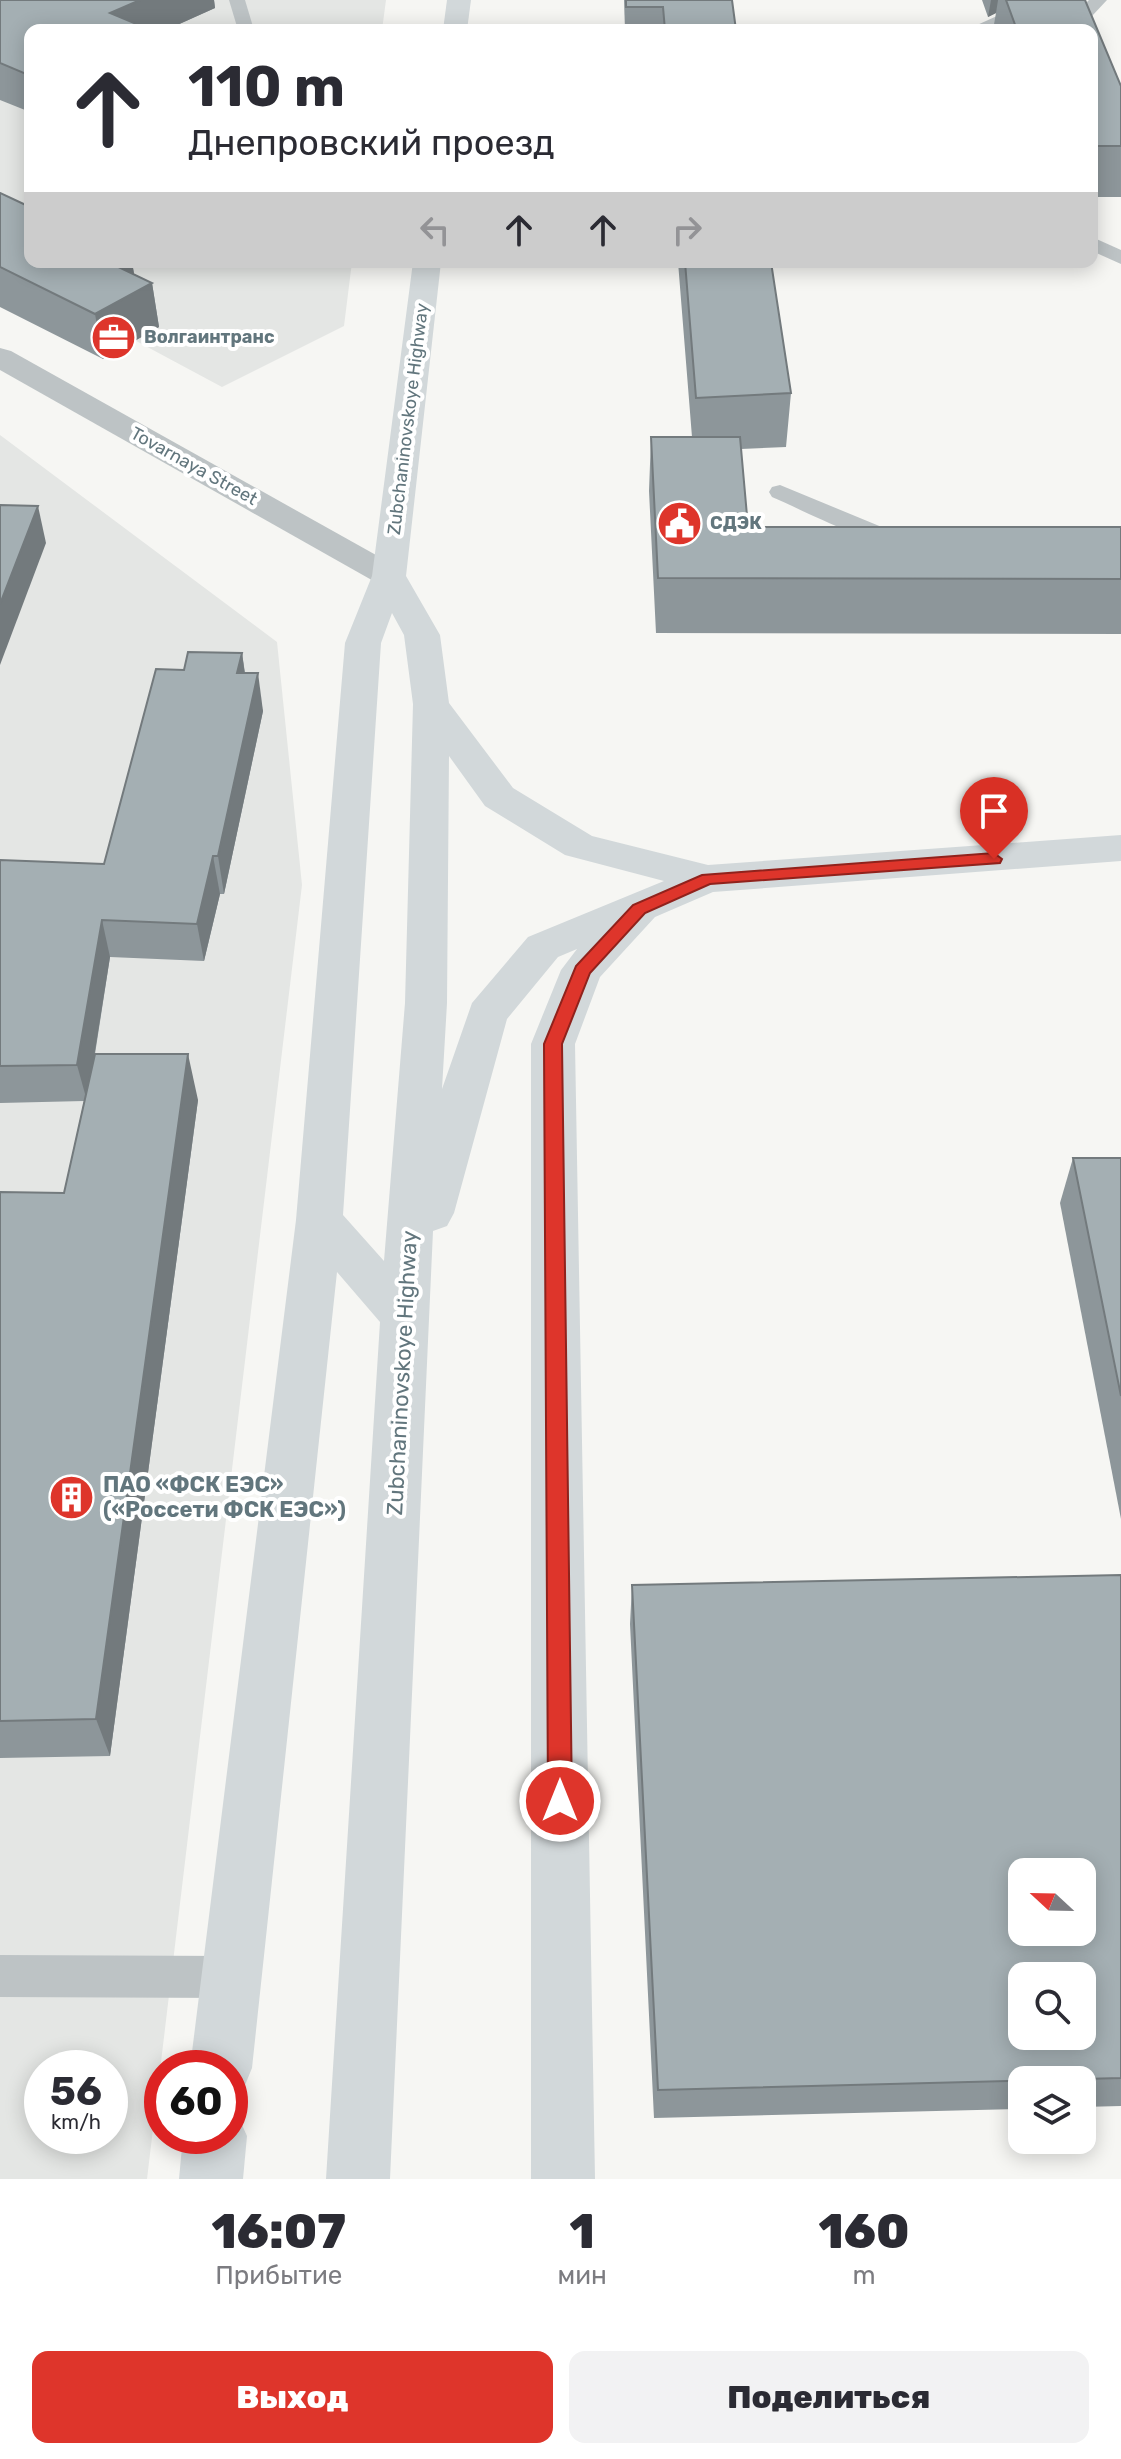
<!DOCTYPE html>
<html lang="ru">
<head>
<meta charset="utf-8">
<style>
  :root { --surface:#fff; --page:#f2f2f3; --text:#2b2b33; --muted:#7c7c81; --accent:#de352b }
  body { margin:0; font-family:Rubik,sans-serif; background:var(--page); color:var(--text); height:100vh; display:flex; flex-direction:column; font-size:30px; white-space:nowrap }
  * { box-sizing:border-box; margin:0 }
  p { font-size:26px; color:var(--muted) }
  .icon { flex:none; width:44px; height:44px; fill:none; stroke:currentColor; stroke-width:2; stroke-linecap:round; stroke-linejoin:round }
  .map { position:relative; height:2179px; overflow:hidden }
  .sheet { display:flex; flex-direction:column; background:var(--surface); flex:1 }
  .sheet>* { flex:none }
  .banner { position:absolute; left:24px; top:24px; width:1074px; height:244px; border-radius:16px; box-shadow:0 4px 20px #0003; background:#fff; color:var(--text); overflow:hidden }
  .needle { width:52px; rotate:292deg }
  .buttons { position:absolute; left:1008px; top:1858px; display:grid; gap:16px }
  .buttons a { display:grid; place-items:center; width:88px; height:88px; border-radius:16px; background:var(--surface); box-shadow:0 4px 20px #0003; font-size:40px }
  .speed { position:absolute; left:24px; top:2050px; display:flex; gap:16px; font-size:40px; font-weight:700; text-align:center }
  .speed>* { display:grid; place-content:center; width:104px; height:104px; border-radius:50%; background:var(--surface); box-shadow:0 4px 20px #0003; line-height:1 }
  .speed small { font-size:20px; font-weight:400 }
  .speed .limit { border:12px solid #d22; background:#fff; color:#111 }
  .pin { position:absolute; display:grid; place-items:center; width:68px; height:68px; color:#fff; margin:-82px -34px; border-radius:50% 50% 50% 0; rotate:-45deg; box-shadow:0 0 8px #0007 }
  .pin .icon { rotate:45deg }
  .me { position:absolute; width:88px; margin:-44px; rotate:0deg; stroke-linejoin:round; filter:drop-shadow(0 0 6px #0008) }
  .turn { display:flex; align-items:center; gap:28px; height:168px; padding:0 32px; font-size:36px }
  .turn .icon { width:104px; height:104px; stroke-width:2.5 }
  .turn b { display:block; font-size:56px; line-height:68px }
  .lanes { display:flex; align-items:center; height:76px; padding:0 32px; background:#0003; justify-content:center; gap:40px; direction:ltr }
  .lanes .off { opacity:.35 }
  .eta { display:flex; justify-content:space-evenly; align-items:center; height:136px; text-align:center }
  .eta b { font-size:48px; font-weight:800; line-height:56px }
  .button { display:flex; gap:16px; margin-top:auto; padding:16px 32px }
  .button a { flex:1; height:92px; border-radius:16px; background:var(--accent); color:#fff; font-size:32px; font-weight:800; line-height:92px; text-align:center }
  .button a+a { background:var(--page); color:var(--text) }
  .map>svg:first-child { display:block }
</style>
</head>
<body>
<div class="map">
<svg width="1121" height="2179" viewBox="0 0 1121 2179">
  <rect width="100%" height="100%" fill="#f6f6f3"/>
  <g fill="#e4e6e4" fill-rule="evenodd">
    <polygon points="0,0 386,0 382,30 30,30 30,262 352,262 344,326 222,387 0,268"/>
    <path d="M0 435 277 642 302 885 147 2179H0ZM42 2068H110V2136H42Z"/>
  </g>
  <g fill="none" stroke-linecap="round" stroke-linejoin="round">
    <g fill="#bdc3c5" fill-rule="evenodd">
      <polygon points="229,0 245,0 254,30 238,30"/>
      <polygon points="1089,0 1107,0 1092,16 1086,17 1000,26 989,30 966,30 997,16 1081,8"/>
      <polygon points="1092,237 1121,250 1121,264 1092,251"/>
      <path d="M780 485 889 530 907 534 911 539 907 544C879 551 801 509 772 497L769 492 772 487Z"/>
      <polygon points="0,1955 230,1956 245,1962 251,1977 245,1992 230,1998 0,1997"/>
    </g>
    <polygon fill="#bdc3c5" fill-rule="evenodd" points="0,348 11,351 401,569 406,576 401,583 389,586 377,583 0,370"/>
    <g fill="#d2d8da" fill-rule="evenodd">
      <polygon points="447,0 471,0 467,30 443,30"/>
      <path d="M413 262H441L406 576 440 635 449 703 513 788 592 836 708 865 1121 835V861L713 892 655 917 600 977 575 1044 595 2179H531V1044L561 970 577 949 558 957 507 1019 454 1213 447 1226 433 1231 390 2179H326L380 1322 337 1272 252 2068 243 2090 230 2095V2068H190L296 1220 345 643 372 576ZM392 613 404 635 413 704 405 1003 384 1261 343 1215 381 643ZM449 756 485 806 565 855 664 881 528 937 472 1003 442 1089 447 1003Z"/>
      <polygon points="230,2111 237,2114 247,2136 243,2179 179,2179 183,2136 230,2136"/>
    </g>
  </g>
  <g fill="#8d969a">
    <polygon points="0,0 214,0 215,8 166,30 30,30 30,112 0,100"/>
    <polygon points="624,0 732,0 736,30 625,30"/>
    <polygon points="982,0 1085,0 1121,146 1121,197 1092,197 1092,30 993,30 996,13 988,17"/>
    <polygon points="0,193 30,262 132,262 134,274 152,283 159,327 103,359 0,307"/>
    <polygon points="678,262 771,262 791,393 786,447 741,449 748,527 1121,527 1121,634 656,633 649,491 651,437 692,437"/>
    <polygon points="242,653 245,673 263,711 224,894 220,894 204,961 110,957 95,1054 198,1100 110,1756 0,1758 0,1192 64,1193 84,1101 0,1103 0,860 104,864 184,670"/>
    <polygon points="1073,1158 1121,1158 1121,1519 1060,1203"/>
    <polygon points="1121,1575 1121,2106 1082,2107 1082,2080 1022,2080 1022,2109 654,2118 630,1624 632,1585"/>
  </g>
  <g fill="#737a7d">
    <polygon points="140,0 214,0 215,8 166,30 113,30 110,13"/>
    <polygon points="991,0 998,0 996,13 988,17"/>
    <polygon points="30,72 30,93 26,74"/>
    <polygon points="116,262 132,262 137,291 152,283 159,327 103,359 95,314 112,264"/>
    <polygon points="38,506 46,543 0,665 0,604"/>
    <polygon points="242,653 247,690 237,673"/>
    <polygon points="258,673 263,711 224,894 218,856"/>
    <polygon points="213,856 220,894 204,961 197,924"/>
    <polygon points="102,920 110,957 87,1101 77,1065"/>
    <polygon points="188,1054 198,1100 110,1756 96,1719"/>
  </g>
  <g fill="#a4afb3" stroke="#737a7d" stroke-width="2" fill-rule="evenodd">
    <polygon points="0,0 140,0 110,13 139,25 127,30 30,30 30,72 26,74 0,63"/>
    <polygon points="626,0 732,0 736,30 665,30 663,7 626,7"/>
    <polygon points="1006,0 1085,0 1121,86 1121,146 1092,146 1092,30 1017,30"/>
    <polygon points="0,193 30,207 30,262 116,262 112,264 152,283 95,314 0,267"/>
    <polygon points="685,262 771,262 791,393 696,398"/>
    <polygon points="651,437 740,437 748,527 1121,527 1121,579 658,578"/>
    <polygon points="0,505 38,506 0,604"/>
    <polygon points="188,652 242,653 237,673 258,673 218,856 213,856 197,924 102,920 77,1065 0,1066 0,860 104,864 156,669 184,670"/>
    <polygon points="95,1054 188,1054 96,1719 0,1721 0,1192 64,1193"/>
    <polygon points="1073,1158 1121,1158 1121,1396"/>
    <path d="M1121 1575V2078L658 2090 632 1585ZM1022 1872H1082V1932H1022ZM1022 1976H1082V2036H1022Z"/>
  </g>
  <polygon fill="#de352b" stroke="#90221c" stroke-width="2" points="994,853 1002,859 1000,863 710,884 645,913 590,973 562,1044 572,1801 568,1809 560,1812 551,1809 548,1801 544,1044 576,966 633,905 702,875"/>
  <defs>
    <symbol id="office-disc" viewBox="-11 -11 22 22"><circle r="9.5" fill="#de352b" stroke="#fff"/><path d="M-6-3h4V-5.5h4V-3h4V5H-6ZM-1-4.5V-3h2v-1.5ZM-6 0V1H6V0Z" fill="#fff"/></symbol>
    <symbol id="civic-disc" viewBox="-11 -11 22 22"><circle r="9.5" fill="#de352b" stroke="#fff"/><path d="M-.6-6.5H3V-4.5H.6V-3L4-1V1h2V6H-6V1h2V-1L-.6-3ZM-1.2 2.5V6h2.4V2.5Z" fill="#fff"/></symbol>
    <symbol id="building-disc" viewBox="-11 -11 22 22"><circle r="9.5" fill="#de352b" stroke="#fff"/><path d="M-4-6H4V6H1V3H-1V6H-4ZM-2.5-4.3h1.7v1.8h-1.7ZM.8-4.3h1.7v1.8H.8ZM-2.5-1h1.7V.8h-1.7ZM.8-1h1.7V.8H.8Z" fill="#fff"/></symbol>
  </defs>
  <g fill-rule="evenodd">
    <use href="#office-disc" x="88" y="312" width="51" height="51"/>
    <use href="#civic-disc" x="654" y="498" width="51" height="51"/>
    <use href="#building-disc" x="46" y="1472" width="51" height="51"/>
  </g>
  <g text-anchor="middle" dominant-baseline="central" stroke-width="8" stroke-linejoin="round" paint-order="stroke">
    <g font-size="18" font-weight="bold" fill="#62767d" stroke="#fff" text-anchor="start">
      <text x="144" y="337">Волгаинтранс</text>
      <text x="710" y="523">СДЭК</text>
    </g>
    <g font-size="18" fill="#62767d" stroke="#fff">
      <text transform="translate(408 419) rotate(-83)">Zubchaninovskoye Highway</text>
      <text transform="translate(194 466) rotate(29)">Tovarnaya Street</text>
    </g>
    <g font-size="22" fill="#62767d" stroke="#fff">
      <text transform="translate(402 1373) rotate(-87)">Zubchaninovskoye Highway</text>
    </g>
    <g font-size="22" font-weight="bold" fill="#62767d" stroke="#fff" text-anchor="start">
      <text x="103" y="1484">ПАО «ФСК ЕЭС»<tspan x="103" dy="25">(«Россети ФСК ЕЭС»)</tspan></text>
    </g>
  </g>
</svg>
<div class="buttons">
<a><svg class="needle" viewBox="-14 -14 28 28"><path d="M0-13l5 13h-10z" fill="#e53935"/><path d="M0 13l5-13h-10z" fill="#7c7c81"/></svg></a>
<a><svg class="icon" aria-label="search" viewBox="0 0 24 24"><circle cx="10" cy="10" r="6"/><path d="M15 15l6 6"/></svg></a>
<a><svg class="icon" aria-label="layers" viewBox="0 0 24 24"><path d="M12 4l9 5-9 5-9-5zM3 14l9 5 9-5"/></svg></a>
</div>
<div class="speed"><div>56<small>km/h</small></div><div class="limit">60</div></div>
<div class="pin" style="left:994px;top:859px;background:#d93025"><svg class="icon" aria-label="arrive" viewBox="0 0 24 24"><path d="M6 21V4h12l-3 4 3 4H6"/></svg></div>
<svg class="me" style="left:560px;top:1801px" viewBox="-20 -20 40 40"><circle r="17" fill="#de352b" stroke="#fff" stroke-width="3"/><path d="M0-11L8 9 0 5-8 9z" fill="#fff"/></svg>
<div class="banner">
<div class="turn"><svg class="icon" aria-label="ahead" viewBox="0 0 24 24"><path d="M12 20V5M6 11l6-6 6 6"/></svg><div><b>110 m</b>Днепровский проезд</div></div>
<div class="lanes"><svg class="icon off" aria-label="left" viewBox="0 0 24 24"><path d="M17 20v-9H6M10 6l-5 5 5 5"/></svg><svg class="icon" aria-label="ahead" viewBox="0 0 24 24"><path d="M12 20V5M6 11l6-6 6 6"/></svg><svg class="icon" aria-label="ahead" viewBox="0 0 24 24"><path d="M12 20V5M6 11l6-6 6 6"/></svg><svg class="icon off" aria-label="right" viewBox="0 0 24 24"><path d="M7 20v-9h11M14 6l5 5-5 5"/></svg></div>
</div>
</div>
<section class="sheet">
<div class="eta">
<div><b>16:07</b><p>Прибытие</p></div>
<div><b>1</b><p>мин</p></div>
<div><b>160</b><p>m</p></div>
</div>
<div class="button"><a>Выход</a><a>Поделиться</a></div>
</section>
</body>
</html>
